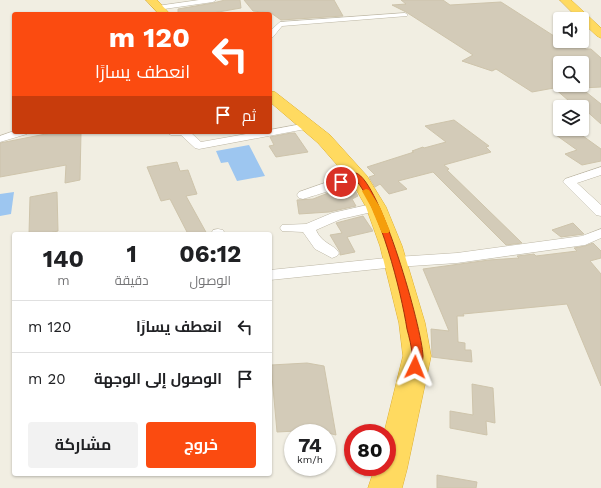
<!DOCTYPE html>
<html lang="ar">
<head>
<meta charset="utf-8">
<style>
  :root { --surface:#fff; --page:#f2f2f2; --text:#202124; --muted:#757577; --line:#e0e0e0; --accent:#fb4b10 }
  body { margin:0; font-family:"Work Sans",Cairo,sans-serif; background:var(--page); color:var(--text); direction:rtl; height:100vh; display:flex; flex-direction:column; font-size:15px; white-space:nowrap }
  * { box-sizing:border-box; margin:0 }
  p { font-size:13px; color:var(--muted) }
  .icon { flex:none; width:22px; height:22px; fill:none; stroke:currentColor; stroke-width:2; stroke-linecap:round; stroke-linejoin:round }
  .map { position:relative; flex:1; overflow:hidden; direction:ltr }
  .details { position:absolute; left:12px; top:232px; width:260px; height:244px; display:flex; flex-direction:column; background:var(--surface); border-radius:4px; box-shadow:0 1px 3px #0004; direction:rtl }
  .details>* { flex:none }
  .guide { position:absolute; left:12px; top:12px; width:260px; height:122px; border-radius:4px; box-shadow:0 1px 3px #0004; direction:rtl; background:#fb4b10; color:#fff; overflow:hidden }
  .buttons { position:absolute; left:553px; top:12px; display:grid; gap:8px }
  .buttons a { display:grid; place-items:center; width:36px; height:36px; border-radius:4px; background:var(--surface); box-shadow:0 1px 3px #0004; font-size:20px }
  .speed { position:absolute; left:284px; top:424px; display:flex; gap:8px; font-size:20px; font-weight:700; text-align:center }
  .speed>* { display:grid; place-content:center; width:52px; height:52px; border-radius:50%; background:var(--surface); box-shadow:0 1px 3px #0004; line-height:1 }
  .speed small { font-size:10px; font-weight:400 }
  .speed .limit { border:6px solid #d22; background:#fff; color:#111 }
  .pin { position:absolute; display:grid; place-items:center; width:34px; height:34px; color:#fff; margin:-17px; border:2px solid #fff; border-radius:50%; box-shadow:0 1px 4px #0007 }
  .me { position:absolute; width:44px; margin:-22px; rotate:2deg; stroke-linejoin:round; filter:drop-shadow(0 0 3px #0008) }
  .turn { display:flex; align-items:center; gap:14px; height:84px; padding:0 16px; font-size:18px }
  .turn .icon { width:52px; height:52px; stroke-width:2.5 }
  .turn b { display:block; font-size:28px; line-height:34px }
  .then { display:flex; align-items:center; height:38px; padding:0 16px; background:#0003; gap:8px; font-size:15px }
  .eta { display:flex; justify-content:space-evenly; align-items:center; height:68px; text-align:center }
  .eta b { font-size:24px; font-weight:700; line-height:28px }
  .primary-button { display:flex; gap:8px; margin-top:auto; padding:8px 16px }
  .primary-button a { flex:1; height:46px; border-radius:4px; background:var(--accent); color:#fff; font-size:16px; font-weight:700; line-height:46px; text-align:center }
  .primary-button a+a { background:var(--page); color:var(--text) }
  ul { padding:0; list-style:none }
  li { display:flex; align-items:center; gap:12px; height:52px; padding:0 16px; border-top:1px solid var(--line) }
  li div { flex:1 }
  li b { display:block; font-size:15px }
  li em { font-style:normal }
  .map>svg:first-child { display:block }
</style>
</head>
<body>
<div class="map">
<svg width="601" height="488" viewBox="0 0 601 488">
  <rect width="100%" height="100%" fill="#f1eee2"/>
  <g fill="#9dc6f0">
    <polygon points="249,145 265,176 237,181 228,162 221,163 216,151"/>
    <polygon points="14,192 11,214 0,216 0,194"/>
  </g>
  <g fill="#d3cbb8" stroke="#cec4ab" fill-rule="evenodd">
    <polygon points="225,0 240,0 241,8 207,14 178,14 178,9 213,3"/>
    <polygon points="244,0 334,0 343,16 281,20 271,13 253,11"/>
    <path d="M401 0H443L450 5 501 2 554 36 560 35V41H572L586 49H591L601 58V87L581 88 601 104V124L582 107H576L554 88 532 92 496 69 492 71 462 61 473 55 406 12 392 5 406 4ZM560 63H582V85H560Z"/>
    <polygon points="454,120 489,146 486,147 491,152 444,165 449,169 447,170 522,243 506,245 433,172 398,181 407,189 389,194 380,184 375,187 369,177 375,175 367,167 414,152 412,151 423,147 424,148 446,142 425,126"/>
    <polygon points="576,131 601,149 601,161 582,165 565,154 577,150 556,135"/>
    <polygon points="56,132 81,132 80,180 65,183 66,165 0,177 0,143"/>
    <polygon points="291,133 295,133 308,152 276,157 269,146 274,145 270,137"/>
    <polygon points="177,162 180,171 188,170 197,194 186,196 207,234 188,234 170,199 161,201 147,167"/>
    <polygon points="351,184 358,196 352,199 356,206 329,212 299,214 297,200 313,199"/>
    <polygon points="57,192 58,231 45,234 29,234 30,197"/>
    <polygon points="363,216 373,231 347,237 355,252 340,255 340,252 330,235 342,233 336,223"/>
    <polygon points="573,223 584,234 561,237 552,230"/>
    <polygon points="593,243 601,251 601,258 590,261 601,274 601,386 567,304 463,314 464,316 457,316 458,342 465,343 465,350 471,350 472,362 432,357 431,329 449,331 423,269 489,260 519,258 517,256 534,254 536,256 577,251 574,248 585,246"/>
    <polygon points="307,363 324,366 336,435 316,430 277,432 271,365"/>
    <polygon points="472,384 493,388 495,423 486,421 487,435 450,428 450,411 473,415"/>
    <polygon points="437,475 477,482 476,488 437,488"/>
  </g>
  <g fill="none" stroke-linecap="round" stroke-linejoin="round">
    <defs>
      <g id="street">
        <polygon points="199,0 216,0 213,2 157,10 154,8 157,6"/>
        <polygon points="405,13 408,15 407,16 282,26 273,37 270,37 270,31 280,22"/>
        <polygon points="307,123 311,124 312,126 311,128 199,149 195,148 181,135 171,135 166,132 190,132 201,142 257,132 270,132 270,130"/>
        <polygon points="14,131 28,132 27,134 0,142 0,136"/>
        <polygon points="601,167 601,175 577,183 601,205 601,216 596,215 563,182 565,179"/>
        <path d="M356 172 360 173 362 176C357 183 313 196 303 199L299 198 297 195 299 192Z"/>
        <path d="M376 203 381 204 382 207 381 210 341 219 316 230C322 244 334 244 339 253L337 256 332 258 315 249 303 232 282 231 280 228 282 225 306 224 332 213Z"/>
        <polygon points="218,229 223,230 225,234 211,234 213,230"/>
        <polygon points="601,229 601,238 585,245 457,263 396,267 270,280 270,270 396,257 457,253 582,236"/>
      </g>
      <g id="highway">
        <polygon points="146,0 157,0 170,14 159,14"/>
        <polygon points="560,0 571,0 601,28 601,38 597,36 582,22 582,19 579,19"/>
        <polygon points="270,91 275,92 330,135 367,176 386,207 402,246 425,323 431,356 407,469 402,488 368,488 375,467 387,467 387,433 384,433 403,356 399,323 380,246 366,207 352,182 318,143 270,102"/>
      </g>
    </defs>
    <use href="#street" stroke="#bdb7a5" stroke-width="1"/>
    <use href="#highway" stroke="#deaf30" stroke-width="1"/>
    <use href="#street" fill="#fff" fill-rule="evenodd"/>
    <use href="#highway" fill="#ffda60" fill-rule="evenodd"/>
  </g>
  <path fill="#fb4b10" stroke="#a3310a" d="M356 173C380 181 422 328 423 356 423 360 421 366 419 370L415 372 411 370C408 365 412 361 412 356 412 347 409 337 407 329 401 291 380 207 355 179L341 185 337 182Z"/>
  <polygon fill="#f59e0b" points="366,189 369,190 380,207 390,231 388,233 382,233 381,231 371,207 362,191"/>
</svg>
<div class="buttons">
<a><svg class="icon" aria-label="sound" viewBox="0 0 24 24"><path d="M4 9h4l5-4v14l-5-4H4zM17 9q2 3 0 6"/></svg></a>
<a><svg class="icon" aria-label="search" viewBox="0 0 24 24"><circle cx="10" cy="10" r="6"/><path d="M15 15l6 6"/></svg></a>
<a><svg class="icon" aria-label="layers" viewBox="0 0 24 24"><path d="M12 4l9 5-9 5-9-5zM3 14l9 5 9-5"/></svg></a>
</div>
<div class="speed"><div>74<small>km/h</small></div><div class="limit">80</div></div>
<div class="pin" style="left:341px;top:182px;background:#d93025"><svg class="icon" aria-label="arrive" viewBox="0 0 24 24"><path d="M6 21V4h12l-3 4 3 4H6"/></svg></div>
<svg class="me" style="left:415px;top:367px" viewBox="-20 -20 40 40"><path d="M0-17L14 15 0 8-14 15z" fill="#fb4b10" stroke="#fff" stroke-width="4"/></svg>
<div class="guide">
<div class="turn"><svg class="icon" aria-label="left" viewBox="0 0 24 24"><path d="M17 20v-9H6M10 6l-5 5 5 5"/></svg><div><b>120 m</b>انعطف يسارًا</div></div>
<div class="then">ثم<svg class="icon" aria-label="arrive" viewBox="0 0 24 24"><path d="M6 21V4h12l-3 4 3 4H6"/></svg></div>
</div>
<section class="details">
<div class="eta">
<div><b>06:12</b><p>الوصول</p></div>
<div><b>1</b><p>دقيقة</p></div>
<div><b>140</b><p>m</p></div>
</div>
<ul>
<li><svg class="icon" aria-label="left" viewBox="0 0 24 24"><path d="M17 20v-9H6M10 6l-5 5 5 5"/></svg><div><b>انعطف يسارًا</b></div><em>120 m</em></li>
<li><svg class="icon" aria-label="arrive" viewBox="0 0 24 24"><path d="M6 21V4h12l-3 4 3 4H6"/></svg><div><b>الوصول إلى الوجهة</b></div><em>20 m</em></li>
</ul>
<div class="primary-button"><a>خروج</a><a>مشاركة</a></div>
</section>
</div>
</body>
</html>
